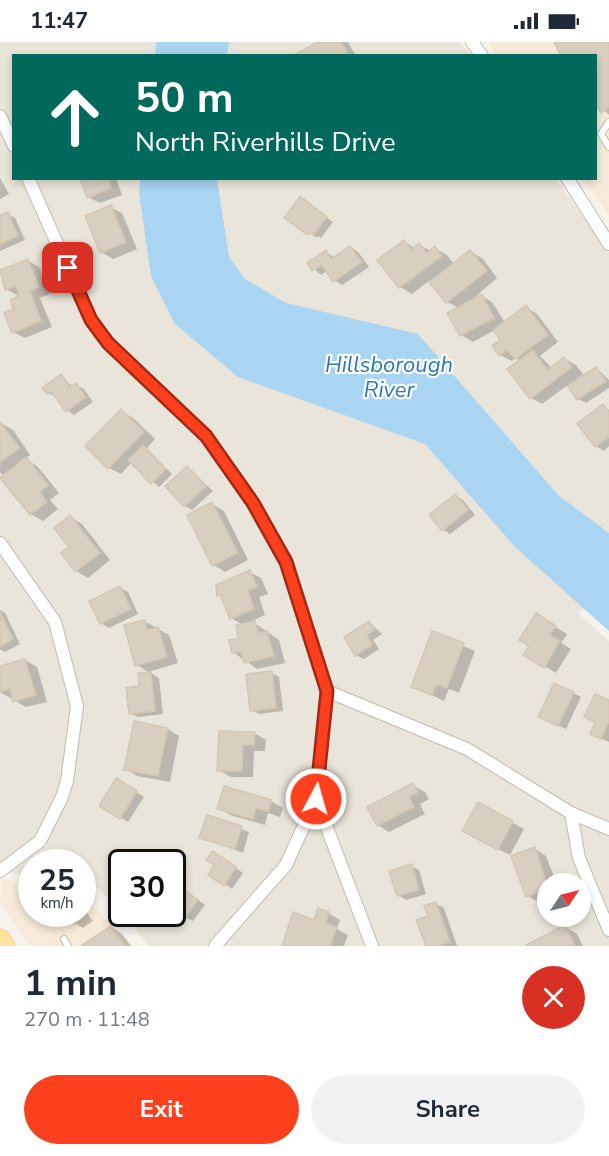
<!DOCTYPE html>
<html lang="en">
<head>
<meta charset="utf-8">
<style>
  :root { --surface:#fff; --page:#f2f2f3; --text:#1f2937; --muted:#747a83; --accent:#fc3f1d }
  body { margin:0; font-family:"Nunito Sans",sans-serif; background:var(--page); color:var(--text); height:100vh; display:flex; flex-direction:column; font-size:22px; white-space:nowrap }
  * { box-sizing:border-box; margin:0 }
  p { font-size:20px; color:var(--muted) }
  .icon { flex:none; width:33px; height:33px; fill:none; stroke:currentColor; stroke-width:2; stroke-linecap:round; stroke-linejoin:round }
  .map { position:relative; height:904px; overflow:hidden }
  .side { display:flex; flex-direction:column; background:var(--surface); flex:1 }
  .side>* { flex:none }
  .top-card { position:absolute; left:12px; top:12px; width:585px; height:126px; border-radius:0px; box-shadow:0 3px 9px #0003; background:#00695c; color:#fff; overflow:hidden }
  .needle { width:39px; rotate:55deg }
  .controls { position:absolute; left:537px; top:831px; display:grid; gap:12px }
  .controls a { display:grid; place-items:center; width:54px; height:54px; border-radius:50%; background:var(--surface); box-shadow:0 3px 9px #0003; font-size:30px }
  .speed { position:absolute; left:18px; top:807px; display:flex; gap:12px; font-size:30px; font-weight:700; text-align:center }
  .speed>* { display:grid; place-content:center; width:78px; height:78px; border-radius:50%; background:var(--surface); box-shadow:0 3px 9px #0003; line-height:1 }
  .speed small { font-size:15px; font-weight:400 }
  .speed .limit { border:3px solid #111; border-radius:9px; background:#fff; color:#111 }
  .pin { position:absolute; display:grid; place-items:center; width:51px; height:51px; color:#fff; margin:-26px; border-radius:12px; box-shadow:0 3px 9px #0006 }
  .me { position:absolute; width:66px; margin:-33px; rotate:6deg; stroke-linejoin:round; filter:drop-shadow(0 0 4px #0008) }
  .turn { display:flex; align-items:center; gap:21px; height:126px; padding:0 24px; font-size:27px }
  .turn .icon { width:78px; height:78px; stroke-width:2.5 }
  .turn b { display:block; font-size:42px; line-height:51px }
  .round { display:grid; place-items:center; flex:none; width:63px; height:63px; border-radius:32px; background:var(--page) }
  .overview { display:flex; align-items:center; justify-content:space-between; height:102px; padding:0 24px }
  h1 { font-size:36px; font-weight:700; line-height:45px }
  .action { display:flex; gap:12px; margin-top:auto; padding:12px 24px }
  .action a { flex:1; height:69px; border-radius:36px; background:var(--accent); color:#fff; font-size:24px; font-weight:700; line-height:69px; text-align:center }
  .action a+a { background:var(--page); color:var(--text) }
  .status { display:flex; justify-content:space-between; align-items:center; height:42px; padding:0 30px; background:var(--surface); direction:ltr }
  .status svg { height:16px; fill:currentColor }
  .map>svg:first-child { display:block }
</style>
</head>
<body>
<div class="status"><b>11:47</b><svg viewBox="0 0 49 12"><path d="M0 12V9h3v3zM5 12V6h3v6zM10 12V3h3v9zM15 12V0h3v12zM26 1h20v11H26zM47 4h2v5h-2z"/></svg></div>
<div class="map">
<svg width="609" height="904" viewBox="0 0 609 904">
  <rect width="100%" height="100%" fill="#f6f3ec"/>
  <path fill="#eae5da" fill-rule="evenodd" d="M0 0H460L470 13 14 14V136L556 137 609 211V549L578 571 609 599V904H148L125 872H172V820H122L121 868 83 833 82 820 65 818 32 820 31 834 29 835 0 829ZM548 842H580V874H548Z"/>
  <g fill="#f7ead8">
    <polygon points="488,0 609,0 609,174 583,137 596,136 596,14 497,13"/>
    <polygon points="2,837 31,841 32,872 82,872 83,854 132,904 30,904 0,859"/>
  </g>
  <g fill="#a9d4f2">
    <polygon points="156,0 229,0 227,13 155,13"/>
    <polygon points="140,137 217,137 229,215 245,237 286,261 418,292 558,453 609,491 609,589 515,505 425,402 238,335 175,282 151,234 139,151"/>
  </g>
  <g fill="#0003">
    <polygon points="320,0 348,0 356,14 296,14"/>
    <polygon points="556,0 609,0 609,73 596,60 596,14 563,14 555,1"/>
    <polygon points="0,136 9,152 0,157"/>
    <polygon points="81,136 116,136 122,153 100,161 88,155"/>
    <polygon points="308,161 333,180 321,196 318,194 317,196 286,176"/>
    <polygon points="110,165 122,171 137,207 113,217 101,210"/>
    <polygon points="8,172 15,176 25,198 0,209 0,175"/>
    <polygon points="404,200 415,206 419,203 431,209 435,206 447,213 454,222 470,210 482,216 497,236 468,261 482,254 493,261 505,281 526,265 537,272 558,300 540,314 552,326 565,317 576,323 583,332 576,337 578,339 596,326 609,338 609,346 586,361 578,357 568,343 542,362 531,356 520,319 516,316 512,319 500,313 502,298 495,288 473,300 461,293 459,266 447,260 430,238 412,252 400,245"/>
    <polygon points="351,205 358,210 369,225 342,243 334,238 327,229 321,233 309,222 326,210 335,216"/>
    <polygon points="27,218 39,225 50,252 40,256 52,285 25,296 13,290 20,255 6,247 0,229"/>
    <polygon points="61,334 73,345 76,343 84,347 93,360 74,373 67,368 57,355 48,351"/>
    <polygon points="603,364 609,368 609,404 604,409 596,404"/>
    <polygon points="121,369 133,376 155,397 146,407 172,432 159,445 132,420 121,432 109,426"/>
    <polygon points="1,381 13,388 30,413 25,417 37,424 59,451 50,458 58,467 43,479 31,472 5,434 0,431"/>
    <polygon points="187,426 213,449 192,468 185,464"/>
    <polygon points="455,453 463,458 475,473 450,492 443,488"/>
    <polygon points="212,462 224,469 248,518 225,530 214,523"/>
    <polygon points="70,475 82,482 110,518 88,536 76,529 71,505"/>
    <polygon points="249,530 261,536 268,552 259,555 265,573 252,579 279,598 285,621 257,627 233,610 243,583 231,576 222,555 219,553"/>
    <polygon points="120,546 128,550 138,572 109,586 101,581"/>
    <polygon points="0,568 5,571 20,602 5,610 0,607"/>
    <polygon points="536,573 567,592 561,601 571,607 556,631 526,613 531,604"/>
    <polygon points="144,579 169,593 178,621 148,630 137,623"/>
    <polygon points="369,580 382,592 373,598 379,607 364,617 356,613"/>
    <polygon points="433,591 475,609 459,651 449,647 444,659 413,644"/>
    <polygon points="25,618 37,625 47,660 26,665 0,650 0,625"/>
    <polygon points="151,631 159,636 163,672 138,675 130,671 141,645"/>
    <polygon points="272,631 279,635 283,669 259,672 251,668"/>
    <polygon points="573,651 581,655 566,687 548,679"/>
    <polygon points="609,660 609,700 599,696 597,680"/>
    <polygon points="168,687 179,694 170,740 137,734 126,727"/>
    <polygon points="254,691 266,698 265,709 254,709 253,735 231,735 219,728"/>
    <polygon points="117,738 144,755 128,780 101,763"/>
    <polygon points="413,743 425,750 429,757 420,762 425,772 389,790 378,783"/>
    <polygon points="271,759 283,766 280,775 268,771 265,783 230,773 219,766"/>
    <polygon points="478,762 524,787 510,813 476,796"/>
    <polygon points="208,774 249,790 243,811 201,795"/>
    <polygon points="535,807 546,814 557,842 548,842 548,857 539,860 527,854"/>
    <polygon points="220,815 243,831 232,847 225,842 216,823"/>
    <polygon points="412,824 419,828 426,852 406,858 398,853"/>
    <polygon points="187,850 205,863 193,879 185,875"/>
    <polygon points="436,862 444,866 457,904 427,904 430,875"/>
    <polygon points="82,865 93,879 83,886 75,881 69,872 82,872"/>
    <polygon points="328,871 340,878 337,887 348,893 344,904 283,904"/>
    <polygon points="111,885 122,892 131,904 85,904"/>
    <polygon points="565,885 577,892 583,904 529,904"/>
  </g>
  <g fill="#d8cfc1" stroke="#d3c7b4" stroke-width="1.5">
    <polygon points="317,0 341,0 349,14 293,14"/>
    <polygon points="554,0 609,0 609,65 601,71 596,62 596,14 561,14"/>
    <polygon points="80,136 108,136 111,146 87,156"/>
    <polygon points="300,154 327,175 313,193 310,191 308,193 284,176"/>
    <polygon points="111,163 126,200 100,211 85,174"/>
    <polygon points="8,170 18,194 0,202 0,173"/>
    <polygon points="404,198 411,208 419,201 427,211 435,204 442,214 399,246 377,218"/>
    <polygon points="350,204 362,220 333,240 322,223 312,229 307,221 326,208 331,217"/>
    <polygon points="470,208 487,229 446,261 429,240"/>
    <polygon points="28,217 39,245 30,249 41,279 12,291 4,271 13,267 10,258 19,254 16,244 5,248 0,228"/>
    <polygon points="482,252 494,276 460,294 447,271"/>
    <polygon points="526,263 548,293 515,317 507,308 499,314 492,304 500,298 493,288"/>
    <polygon points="533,308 547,328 564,315 572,325 530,357 507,327"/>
    <polygon points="596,325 606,339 577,358 567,344"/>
    <polygon points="61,332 70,345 76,341 86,355 66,370 51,349 47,352 42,346"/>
    <polygon points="603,362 609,370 609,395 595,405 577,382"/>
    <polygon points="121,367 144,390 108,427 85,404"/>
    <polygon points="0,380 20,406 0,420"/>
    <polygon points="143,403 166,427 151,442 128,418"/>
    <polygon points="26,415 48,443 40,450 47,460 30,473 0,436"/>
    <polygon points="187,424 206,444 184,465 165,444"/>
    <polygon points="455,452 468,468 442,489 429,473"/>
    <polygon points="212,460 238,511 212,524 187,473"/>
    <polygon points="70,473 100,511 75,530 61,511 69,505 54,486"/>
    <polygon points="250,528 257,545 248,549 254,567 230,577 220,553 217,554 216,543"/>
    <polygon points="120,544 131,567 100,582 89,559"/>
    <polygon points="0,570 13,597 0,605"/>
    <polygon points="536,571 556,584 550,593 560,599 544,626 523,613 529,604 519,598"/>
    <polygon points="145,578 147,588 158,585 167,615 135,624 124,583"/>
    <polygon points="255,579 258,591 267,589 274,614 244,621 241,609 232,611 229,598 238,596 236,583"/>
    <polygon points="369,579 375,588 367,593 372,603 355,614 344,595"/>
    <polygon points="432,589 464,601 447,646 437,642 432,653 411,645"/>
    <polygon points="25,617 36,653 13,660 10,647 0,650 0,624"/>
    <polygon points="272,629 276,666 250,669 246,632"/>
    <polygon points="151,630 155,669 129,672 126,646 139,644 138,631"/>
    <polygon points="554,641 574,650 558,684 538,675"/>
    <polygon points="595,652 609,658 609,679 601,697 590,692 595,680 584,675"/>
    <polygon points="134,679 168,686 158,734 124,728"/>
    <polygon points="219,689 255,690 254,703 243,703 242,729 217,729"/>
    <polygon points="116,736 137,749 120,777 99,764"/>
    <polygon points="413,741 418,750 409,755 414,765 377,784 367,765"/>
    <polygon points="224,744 272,758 268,769 256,766 253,777 217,767"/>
    <polygon points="478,760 513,779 498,808 462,789"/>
    <polygon points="207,773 242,784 235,807 199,796"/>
    <polygon points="535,805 548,846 526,855 511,814"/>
    <polygon points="213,809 236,825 224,844 208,833 214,823 206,818"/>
    <polygon points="412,822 419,848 397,854 389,829"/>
    <polygon points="179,844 198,858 185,876 172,868 172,853"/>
    <polygon points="436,860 450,900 438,904 426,904 416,878 428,874 424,864"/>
    <polygon points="318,866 329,870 326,881 337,885 330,904 282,904 293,870 314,878"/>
    <polygon points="82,869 86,874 74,882 67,872"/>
    <polygon points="565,883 575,904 527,904 526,903"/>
    <polygon points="111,884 125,904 83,904 82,903"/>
  </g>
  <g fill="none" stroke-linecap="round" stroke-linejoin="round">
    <defs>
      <g id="lane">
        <polyline points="609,80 601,92 609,105"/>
        <polyline points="64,897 68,904"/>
      </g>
      <g id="street">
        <polyline points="472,0 482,14"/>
        <polyline points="0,74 14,104"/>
        <polyline points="28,136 91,278 108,301 206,394 253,461 287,520 327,649 467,707 571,771 609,787"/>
        <polyline points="567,136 609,202"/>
        <polyline points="0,501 55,580 77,664 67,739 62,755 40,799 0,829"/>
        <polyline points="327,649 316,757 372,904"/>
        <polyline points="571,771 579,816 609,888"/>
        <polyline points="215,904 286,823 316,757"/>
      </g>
      <polyline id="primary" points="0,897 5,904"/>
    </defs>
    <use href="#lane" stroke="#c2bbae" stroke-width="8"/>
    <use href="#street" stroke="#c2bbae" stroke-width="14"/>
    <use href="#primary" stroke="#e6c16a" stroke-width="21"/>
    <use href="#lane" stroke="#fff" stroke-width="6"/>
    <use href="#street" stroke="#fff" stroke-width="12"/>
    <use href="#primary" stroke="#ffe39c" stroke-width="20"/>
  </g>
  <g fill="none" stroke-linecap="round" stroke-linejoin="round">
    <defs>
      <polyline id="route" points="68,226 91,278 108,301 206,394 253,461 286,520 327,649 316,757"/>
    </defs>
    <use href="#route" stroke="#a42913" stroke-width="15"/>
    <use href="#route" stroke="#fc3f1d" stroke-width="10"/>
  </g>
  <g text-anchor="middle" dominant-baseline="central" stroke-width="4.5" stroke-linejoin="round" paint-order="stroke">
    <g font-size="22" font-style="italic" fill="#2e7ab2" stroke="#fff">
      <text x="389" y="323">Hillsborough<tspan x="389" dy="25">River</tspan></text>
    </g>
  </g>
</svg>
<div class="controls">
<a><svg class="needle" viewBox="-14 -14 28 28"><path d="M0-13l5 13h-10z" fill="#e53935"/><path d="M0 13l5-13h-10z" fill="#747a83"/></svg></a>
</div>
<div class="speed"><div>25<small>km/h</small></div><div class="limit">30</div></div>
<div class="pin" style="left:68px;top:226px;background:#d93025"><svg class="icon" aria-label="arrive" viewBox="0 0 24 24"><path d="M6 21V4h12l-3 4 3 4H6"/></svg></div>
<svg class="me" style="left:316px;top:757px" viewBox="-20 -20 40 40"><circle r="17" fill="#fc3f1d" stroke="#fff" stroke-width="3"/><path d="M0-11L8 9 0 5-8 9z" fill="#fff"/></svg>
<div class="top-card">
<div class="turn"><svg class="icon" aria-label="ahead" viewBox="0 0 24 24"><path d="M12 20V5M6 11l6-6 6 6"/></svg><div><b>50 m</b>North Riverhills Drive</div></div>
</div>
</div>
<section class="side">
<div class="overview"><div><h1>1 min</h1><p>270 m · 11:48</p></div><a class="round" style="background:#d93025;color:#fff"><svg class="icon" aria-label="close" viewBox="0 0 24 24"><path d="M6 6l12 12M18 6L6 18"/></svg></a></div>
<div class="action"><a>Exit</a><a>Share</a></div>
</section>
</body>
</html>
